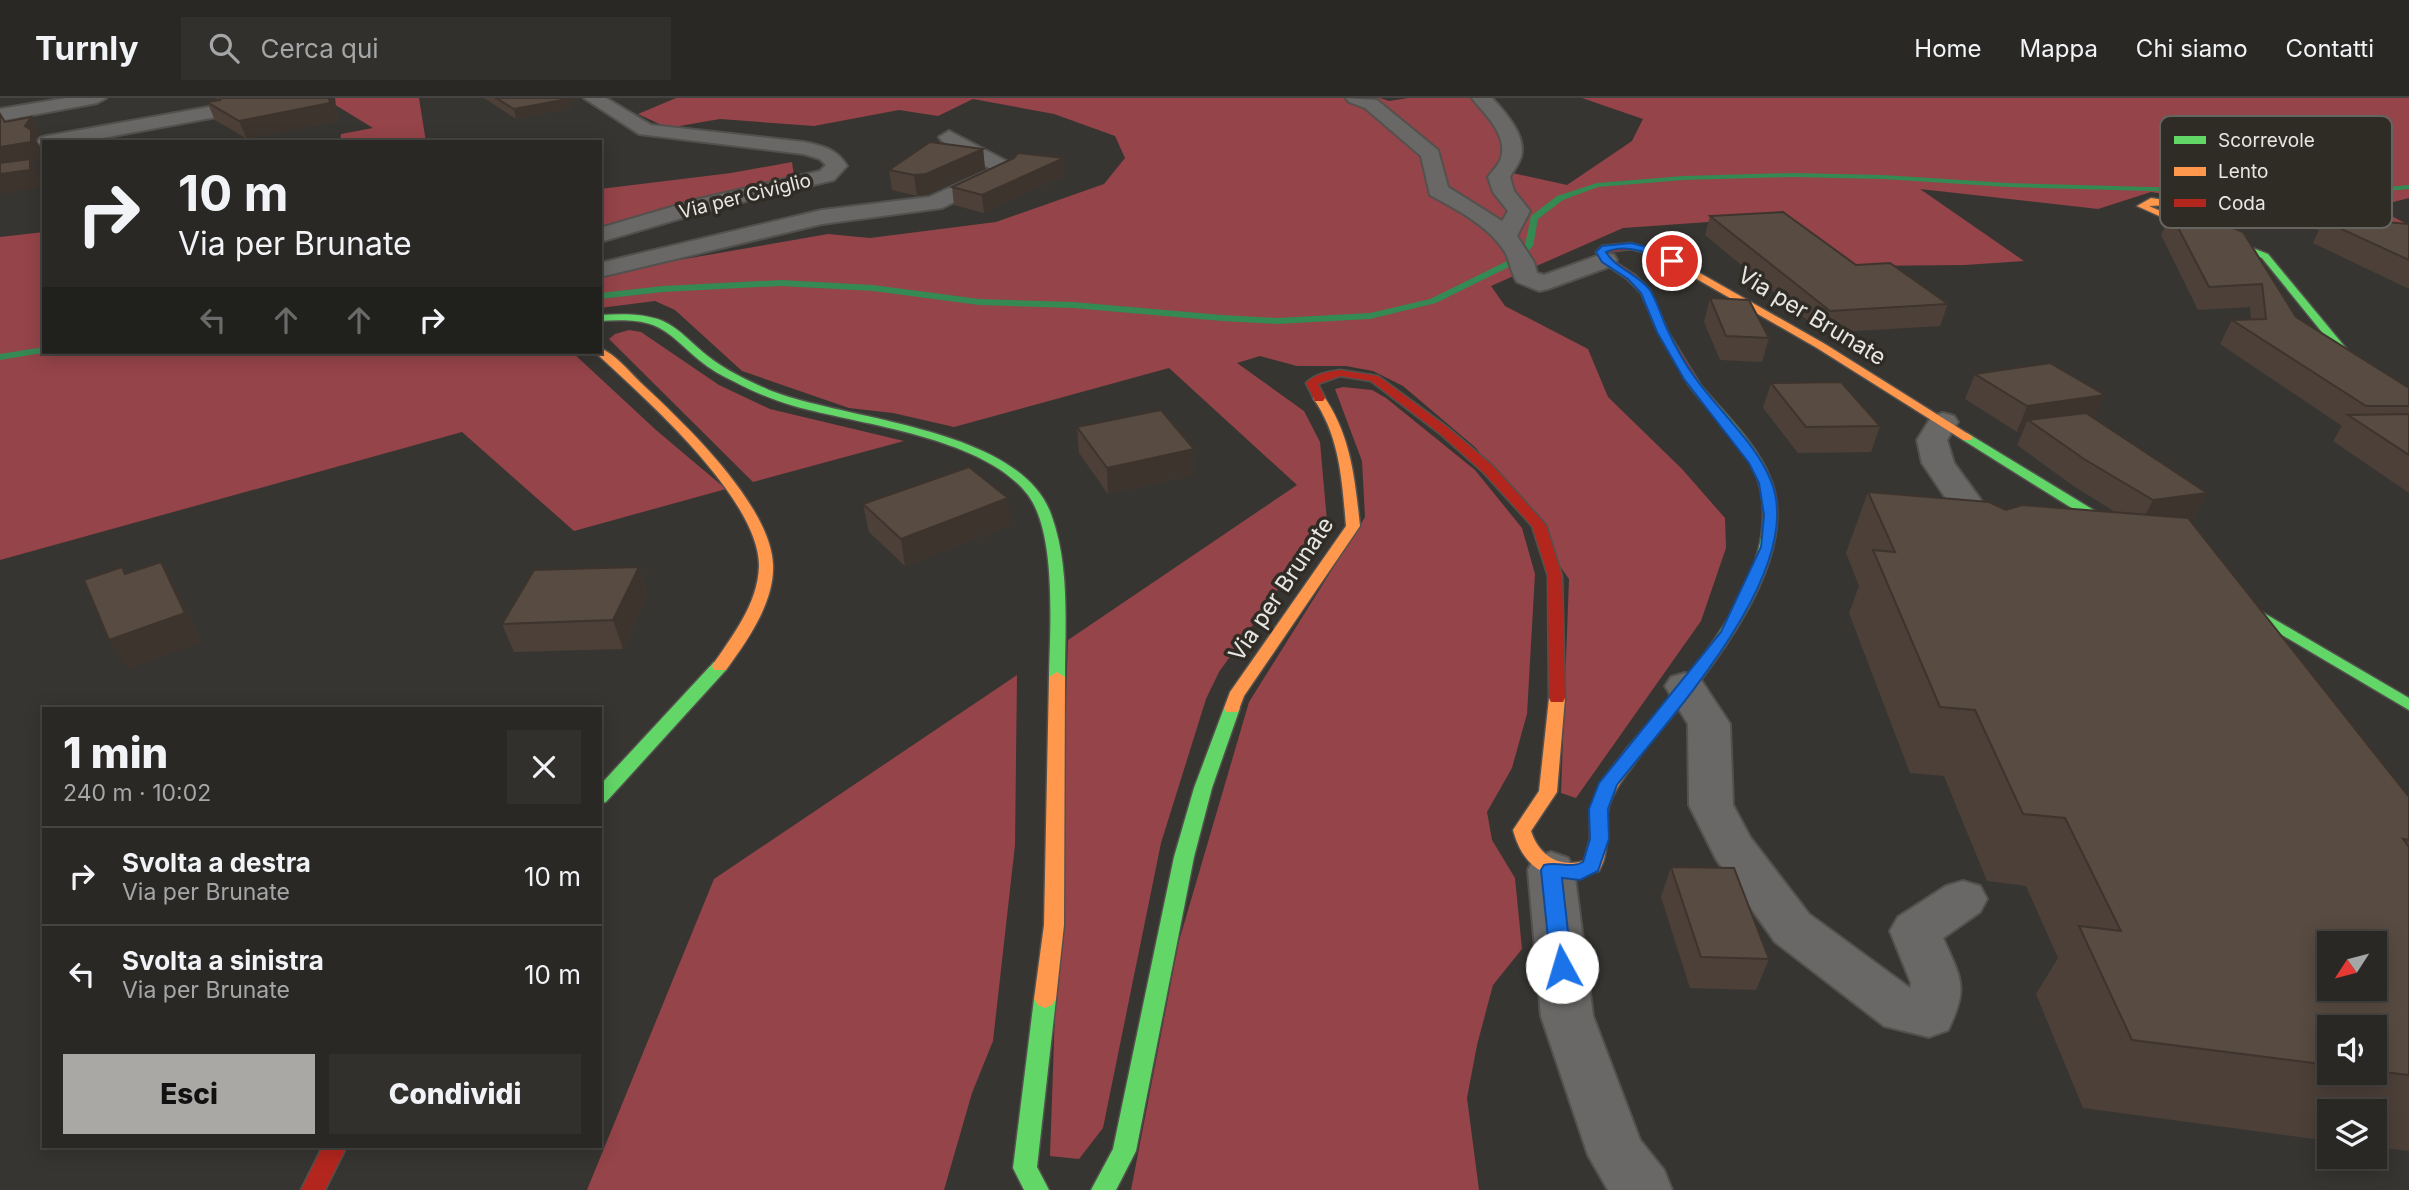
<!DOCTYPE html>
<html lang="it">
<head>
<meta charset="utf-8">
<style>
  :root { --surface:#292825; --page:#31302d; --text:#f1f3f6; --muted:#a5a6a7; --line:#454442; --accent:#aaa8a4 }
  body { margin:0; font-family:Inter,sans-serif; background:var(--page); color:var(--text); height:100vh; display:flex; flex-direction:column; font-size:26px; white-space:nowrap }
  * { box-sizing:border-box; margin:0 }
  p { font-size:23px; color:var(--muted) }
  .icon { flex:none; width:38px; height:38px; fill:none; stroke:currentColor; stroke-width:2; stroke-linecap:round; stroke-linejoin:round }
  .map { position:relative; flex:1; overflow:hidden }
  .drawer { position:absolute; left:42px; top:609px; width:560px; height:441px; display:flex; flex-direction:column; background:var(--surface); border-radius:0px; box-shadow:0 4px 18px #0003,0 0 0 2px var(--line) }
  .drawer>* { flex:none }
  .banner { position:absolute; left:42px; top:42px; width:560px; height:214px; border-radius:0px; box-shadow:0 4px 18px #0003,0 0 0 2px var(--line); background:#292825; color:var(--text); overflow:hidden }
  .needle { width:46px; rotate:234deg }
  .tools { position:absolute; left:2317px; top:833px; display:grid; gap:14px }
  .tools a { display:grid; place-items:center; width:70px; height:70px; border-radius:0px; background:var(--surface); box-shadow:0 4px 18px #0003,0 0 0 2px var(--line); font-size:35px }
  .pin { position:absolute; display:grid; place-items:center; width:60px; height:60px; color:#fff; margin:-30px; border:4px solid #fff; border-radius:50%; box-shadow:0 2px 7px #0007 }
  .me { position:absolute; width:77px; margin:-38px; rotate:354deg; stroke-linejoin:round; filter:drop-shadow(0 0 5px #0008) }
  .turn { display:flex; align-items:center; gap:24px; height:147px; padding:0 21px; font-size:32px }
  .turn .icon { width:91px; height:91px; stroke-width:2.5 }
  .turn b { display:block; font-size:49px; line-height:60px }
  .lanes { display:flex; align-items:center; height:66px; padding:0 21px; background:#0003; justify-content:center; gap:35px; direction:ltr }
  .lanes .off { opacity:.35 }
  .round { display:grid; place-items:center; flex:none; width:74px; height:74px; border-radius:0px; background:var(--page) }
  .overview { display:flex; align-items:center; justify-content:space-between; height:119px; padding:0 21px }
  h1 { font-size:42px; font-weight:800; line-height:52px }
  .button { display:flex; gap:14px; margin-top:auto; padding:14px 21px }
  .button a { flex:1; height:80px; border-radius:0px; background:var(--accent); color:#111; font-size:28px; font-weight:800; line-height:80px; text-align:center }
  .button a+a { background:var(--page); color:var(--text) }
  ul { padding:0; list-style:none }
  li { display:flex; align-items:center; gap:21px; height:98px; padding:0 21px; border-top:2px solid var(--line) }
  li div { flex:1 }
  li b { display:block; font-size:26px }
  li em { font-style:normal }
  header { display:flex; align-items:center; gap:42px; box-sizing:border-box; height:98px; padding:0 35px; background:var(--surface); border-bottom:2px solid var(--line) }
  header strong { font-size:33px }
  nav { display:flex; gap:38px; margin-inline-start:auto; font-size:24px }
  .search { width:490px; height:63px; background:var(--page); display:flex; align-items:center; gap:18px; box-sizing:border-box; padding:0 24px; border-radius:0px; color:var(--muted); font-size:26px }
  .map>svg:first-child { display:block }
</style>
</head>
<body>
<header>
<strong>Turnly</strong>
<div class="search"><svg class="icon" aria-label="search" viewBox="0 0 24 24"><circle cx="10" cy="10" r="6"/><path d="M15 15l6 6"/></svg>Cerca qui</div>
<nav><a>Home</a><a>Mappa</a><a>Chi siamo</a><a>Contatti</a></nav>
</header>
<div class="map">
<svg width="2409" height="1092" viewBox="0 0 2409 1092">
  <rect width="100%" height="100%" fill="#373531"/>
  <g fill="#954449">
    <polygon points="324,0 419,0 426,44 340,44 341,36 373,30"/>
    <polygon points="676,0 1380,0 1389,3 1408,0 1478,0 1522,54 1512,75 1567,87 1632,43 1643,21 1582,0 2409,0 2409,100 2374,109 2409,127 2409,136 2151,94 2098,111 1920,91 2024,163 1965,167 1854,168 1765,120 1623,130 1491,188 1505,208 1588,251 1608,299 1682,371 1725,420 1726,450 1701,523 1576,700 1561,695 1569,481 1476,350 1403,288 1373,273 1346,268 1297,268 1260,258 1237,265 1304,313 1320,344 1327,423 1219,574 1206,601 1161,745 1103,1030 1079,1061 1050,1058 1068,542 1297,387 1169,270 954,329 893,315 849,310 742,273 675,212 655,203 600,210 600,179 656,166 828,136 870,140 996,124 1104,86 1125,60 1115,38 1054,16 973,1 938,18 899,12 814,28 720,21 668,30 638,16"/>
    <polygon points="792,64 794,78 778,86 600,133 600,91 731,75"/>
    <polygon points="44,134 44,254 572,254 656,332 726,391 574,433 462,334 0,462 0,139"/>
    <polygon points="629,232 641,234 719,287 770,311 904,343 753,384 609,241 615,236"/>
    <polygon points="1343,289 1372,292 1386,300 1475,372 1522,430 1535,476 1527,616 1512,670 1487,714 1492,742 1515,780 1522,851 1493,887 1477,947 1467,1000 1479,1092 1131,1092 1179,843 1249,604 1365,419 1362,363 1335,291"/>
    <polygon points="1017,577 1015,747 993,943 972,995 944,1092 587,1092 714,781"/>
  </g>
  <g fill="none" stroke-linecap="round" stroke-linejoin="round">
    <g fill="#358953" fill-rule="evenodd">
      <polygon points="1792,75 1883,77 2008,85 2333,94 2409,87 2409,91 2333,98 2008,89 1883,81 1792,79 1683,82 1598,89 1563,102 1538,121 1533,148 1517,165 1436,205 1370,221 1277,226 1222,223 1073,210 979,207 873,193 781,188 663,194 600,201 600,195 663,188 781,182 873,187 979,201 1073,204 1222,217 1277,220 1370,215 1430,201 1511,161 1525,147 1531,118 1557,98 1597,85 1683,78"/>
      <polygon points="44,249 44,254 48,254 0,262 0,256"/>
    </g>
    <defs>
      <g id="street">
        <polygon points="66,0 106,0 97,5 0,23 0,11"/>
        <path d="M584 0H606L651 27 804 44C823 48 837 51 847 68L834 82 713 111 600 144V130L699 101 820 73 826 67 820 61 804 56 639 36Z"/>
        <path d="M1346 0 1377 2 1438 52 1448 89 1502 123 1508 113 1493 94 1488 79C1492 73 1499 67 1501 60 1508 36 1484 16 1472 0H1492C1505 14 1527 38 1521 59 1519 66 1513 73 1510 79L1514 93 1530 113 1517 138 1534 164 1537 175 1544 177 1605 155 1614 157 1617 162 1614 167 1548 191 1539 193 1517 184C1511 175 1510 163 1505 154 1489 128 1456 111 1430 97L1421 58 1365 10 1349 4Z"/>
        <polygon points="220,7 227,9 229,13 227,17 81,44 44,44 44,49 37,44 40,40 47,38"/>
        <polygon points="949,33 1014,67 1017,71 1014,75 942,110 822,126 600,179 600,165 822,112 929,99 991,71 942,43 939,39"/>
        <polygon points="1943,315 1954,318 1958,324 1947,342 1954,365 1981,402 1994,452 1989,459 1977,462 1965,459 1960,452 1947,402 1922,365 1917,342 1932,318"/>
        <path d="M1685 575 1699 579 1730 626 1733 707 1750 739 1809 816 1910 890 1911 885 1890 833 1898 819 1946 788 1963 783 1980 788 1987 801 1980 814 1943 840C1961 881 1969 889 1948 932L1929 939 1884 928 1775 844 1716 761 1689 707 1688 626 1665 588 1671 579Z"/>
        <polygon points="1551,754 1568,760 1574,772 1593,918 1640,1042 1664,1072 1672,1092 1608,1092 1588,1057 1541,918 1528,772 1534,760"/>
      </g>
      <g id="fast">
        <polygon points="2185,126 2191,126 2268,156 2355,261 2409,300 2409,310 2347,265 2262,160 2185,130"/>
        <path d="M600 217C621 216 643 215 663 223 681 231 694 248 709 259 727 273 749 283 769 292 847 323 1019 329 1051 416 1070 467 1065 526 1065 579L1063 583 1057 584 1049 579C1050 531 1057 436 1028 397 984 339 861 327 794 308 773 302 754 294 735 284 722 278 710 271 699 262 684 250 671 234 653 227 636 221 617 222 600 223Z"/>
        <path d="M1694 282 1698 284C1723 314 1757 345 1771 382 1805 469 1692 594 1641 656H1629L1626 652 1629 648C1683 583 1785 478 1759 385 1750 350 1709 315 1688 286Z"/>
        <polygon points="1967,335 2133,436 2135,439 2133,442 2123,442 1963,342 1963,336"/>
        <polygon points="2228,494 2409,600 2409,612 2223,502 2220,499"/>
        <polygon points="720,563 728,568 726,572 606,704 600,705 600,687 714,564"/>
        <polygon points="1232,605 1240,610 1212,690 1194,759 1136,1053 1116,1092 1091,1092 1113,1051 1174,759 1194,690 1224,610"/>
        <polygon points="1045,892 1052,895 1056,901 1037,1069 1049,1092 1024,1092 1013,1070 1034,901 1038,895"/>
      </g>
      <g id="slow">
        <polygon points="2151,100 2409,138 2409,144 2170,107 2149,108 2191,126 2193,128 2188,131 2137,108"/>
        <polygon points="1647,149 1661,153 1825,246 1973,339 1971,342 1963,342 1817,250 1655,157 1644,154 1644,150"/>
        <path d="M600 250C615 256 629 273 640 284 683 324 770 406 773 466 775 504 747 543 726 572H714L712 568C732 538 758 506 759 468 759 400 644 300 596 255L595 254H600Z"/>
        <path d="M1319 296 1323 297C1351 337 1355 381 1360 428L1244 598 1238 614H1226L1224 610 1230 594 1346 428C1342 383 1340 338 1313 300Z"/>
        <polygon points="1057,574 1065,579 1064,827 1056,901 1052,907 1045,910 1038,907 1034,901 1044,827 1049,579"/>
        <path d="M1557 595 1565 600 1557 694 1531 733C1539 757 1558 770 1584 763L1590 741V711L1603 681 1629 648H1641L1644 652C1632 671 1616 686 1609 708 1603 730 1612 750 1599 773 1557 787 1525 777 1513 732L1539 693 1549 600Z"/>
      </g>
      <g id="jam">
        <polygon points="1631,145 1652,152 1647,155 1631,151 1606,154 1609,160 1635,177 1650,192 1668,234 1700,286 1698,288 1694,290 1688,286 1658,234 1641,195 1627,181 1602,164 1596,154 1602,148"/>
        <path d="M1340 272 1378 278 1447 329 1493 368 1546 427 1562 478 1565 600 1563 604H1551L1549 600 1548 478 1532 428 1483 374 1439 335 1371 283 1340 278 1318 286 1325 300 1323 303H1315L1306 285C1315 276 1327 274 1340 272Z"/>
        <polygon points="323,1048 347,1048 325,1092 301,1092"/>
      </g>
    </defs>
    <use href="#street" stroke="#53514e" stroke-width="4"/>
    <use href="#fast" stroke="#53514e" stroke-width="3"/>
    <use href="#slow" stroke="#53514e" stroke-width="3"/>
    <use href="#jam" stroke="#53514e" stroke-width="3"/>
    <use href="#street" fill="#696866" fill-rule="evenodd"/>
    <use href="#fast" fill="#63d668" fill-rule="evenodd"/>
    <use href="#slow" fill="#ff974d" fill-rule="evenodd"/>
    <use href="#jam" fill="#b3261e" fill-rule="evenodd"/>
  </g>
  <g fill="#4c4038" fill-rule="evenodd">
    <polygon points="216,0 335,0 337,23 247,41 215,22 207,4 217,2"/>
    <polygon points="484,0 582,0 569,4 571,10 516,21"/>
    <polygon points="983,51 985,71 928,96 917,98 892,92 889,72"/>
    <polygon points="1065,77 984,115 954,107 952,89"/>
    <polygon points="2192,114 2296,219 2409,290 2409,395 2333,343 2342,328 2220,246 2232,222 2251,221 2250,209 2198,212 2161,137 2171,116"/>
    <polygon points="1710,118 1948,206 1940,228 1823,235 1705,137"/>
    <polygon points="2325,119 2409,126 2409,191 2313,145"/>
    <polygon points="1710,200 1769,240 1762,264 1720,262 1704,224"/>
    <path d="M1975 276 2094 321 2193 422H2190L2409 699V1053L2375 1049V1013H2329V1043L2083 1010 2036 896 2058 860 2026 788 1987 783 1944 678 1910 675 1849 515 1859 488 1846 455 1868 394 2006 412 2115 414 2072 387 2017 347 2023 333 2017 334 1965 301ZM2329 929H2375V975H2329Z"/>
    <polygon points="1771,285 1880,328 1871,354 1798,355 1763,310"/>
    <polygon points="1077,329 1194,377 1108,396 1079,355"/>
    <polygon points="863,406 1011,427 905,468 869,434"/>
    <polygon points="639,469 648,497 623,551 514,554 502,526"/>
    <polygon points="1671,769 1769,861 1756,892 1690,890 1661,799"/>
  </g>
  <g fill="#3e342e">
    <polygon points="329,0 335,0 337,23 247,41 239,23"/>
    <polygon points="561,0 582,0 569,4 571,10 516,21 514,11"/>
    <polygon points="31,19 40,36 36,42 40,49 40,61 31,63 40,78 40,89 0,96 0,49"/>
    <polygon points="983,51 985,71 928,96 917,98 914,77"/>
    <polygon points="1064,60 1065,77 984,115 982,97"/>
    <polygon points="2105,297 2093,322 2028,322 2023,333 2017,334 2027,308"/>
    <polygon points="1194,351 1194,377 1108,396 1107,370"/>
    <polygon points="2207,395 2193,422 2139,429 2153,402"/>
    <polygon points="1008,400 1011,427 905,468 901,441"/>
    <polygon points="161,464 177,492 202,544 128,571 109,542"/>
    <polygon points="639,469 648,497 623,551 613,522"/>
  </g>
  <g fill="#584b41" stroke="#3e342e" stroke-width="2" fill-rule="evenodd">
    <polygon points="221,0 329,0 330,5 239,23 207,4 220,2"/>
    <polygon points="496,0 567,0 568,1 514,11"/>
    <polygon points="0,16 5,24 31,19 25,28 31,32 31,44 0,49"/>
    <polygon points="930,44 983,51 926,76 914,77 889,72"/>
    <polygon points="1018,55 1064,60 982,97 952,89 1014,60"/>
    <polygon points="30,61 30,72 0,76 0,65"/>
    <polygon points="1783,114 1856,167 1890,165 1948,206 1830,213 1710,118"/>
    <polygon points="2192,114 2243,134 2296,219 2409,290 2409,308 2366,308 2232,222 2266,221 2262,186 2209,189 2171,116"/>
    <polygon points="2325,119 2409,126 2409,162 2324,123"/>
    <polygon points="1710,200 1749,202 1769,240 1726,238"/>
    <polygon points="2050,265 2105,297 2027,308 1975,276"/>
    <polygon points="1841,284 1880,328 1806,329 1771,285"/>
    <polygon points="1161,312 1194,351 1107,370 1077,329"/>
    <polygon points="2086,315 2207,395 2153,402 2084,361 2028,322"/>
    <polygon points="2409,316 2409,357 2348,317"/>
    <polygon points="969,369 1008,400 901,441 863,406"/>
    <path d="M1868 394 1989 404 2006 412 2022 407 2188 420 2409 699V742L2403 741 2409 749V977L2375 973V929H2329V967L2132 942 2079 828 2121 833 2065 720 2023 716 1975 612 1940 609 1873 452 1895 454ZM2329 845H2375V891H2329Z"/>
    <polygon points="161,464 185,515 109,542 84,482 122,469 125,476"/>
    <polygon points="639,469 613,522 502,526 534,472"/>
    <polygon points="1671,769 1734,770 1769,861 1701,859"/>
  </g>
  <path fill="#1a73e8" stroke="#114b97" stroke-width="2" d="M1631 145 1662 153 1677 163 1669 165C1651 155 1626 145 1606 154 1615 170 1638 176 1650 192 1657 203 1661 218 1667 231 1675 248 1685 266 1696 281 1720 314 1756 345 1771 383 1808 473 1669 620 1617 687L1608 711 1609 741 1598 773 1580 782 1562 780 1572 869 1569 875 1562 878 1554 875 1551 869 1541 772 1544 767C1557 763 1571 771 1583 764L1590 741 1589 711 1599 685 1721 534 1761 449 1764 417 1759 385 1749 365 1684 281 1657 234 1641 195 1628 181 1602 164 1596 154 1602 148Z"/>
  <g text-anchor="middle" dominant-baseline="central" stroke-width="7" stroke-linejoin="round" paint-order="stroke">
    <g font-size="19" fill="#e8e6e2" stroke="#2f2c26">
      <text transform="translate(745 98) rotate(-14)">Via per Civiglio</text>
    </g>
    <g font-size="23" fill="#e8e6e2" stroke="#2f2c26">
      <text transform="translate(1812 218) rotate(31)">Via per Brunate</text>
      <text transform="translate(1281 491) rotate(-56)">Via per Brunate</text>
    </g>
  </g>
  <rect x="2160" y="18" width="232" height="112" rx="10" fill="#2f2c26" stroke="#66645e" stroke-width="2"/>
  <rect x="2174" y="38" width="32" height="8" fill="#63d668"/>
  <rect x="2174" y="69" width="32" height="9" fill="#ff974d"/>
  <rect x="2174" y="101" width="32" height="8" fill="#b3261e"/>
  <g font-size="19" fill="#e8e6e2">
    <text x="2218" y="49">Scorrevole</text>
    <text x="2218" y="80">Lento</text>
    <text x="2218" y="112">Coda</text>
  </g>
</svg>
<div class="tools">
<a><svg class="needle" viewBox="-14 -14 28 28"><path d="M0-13l5 13h-10z" fill="#e53935"/><path d="M0 13l5-13h-10z" fill="#a5a6a7"/></svg></a>
<a><svg class="icon" aria-label="sound" viewBox="0 0 24 24"><path d="M4 9h4l5-4v14l-5-4H4zM17 9q2 3 0 6"/></svg></a>
<a><svg class="icon" aria-label="layers" viewBox="0 0 24 24"><path d="M12 4l9 5-9 5-9-5zM3 14l9 5 9-5"/></svg></a>
</div>
<div class="pin" style="left:1672px;top:163px;background:#d93025"><svg class="icon" aria-label="arrive" viewBox="0 0 24 24"><path d="M6 21V4h12l-3 4 3 4H6"/></svg></div>
<svg class="me" style="left:1562px;top:869px" viewBox="-20 -20 40 40"><circle r="19" fill="#fff"/><path d="M0-13L10 11 0 6-10 11z" fill="#1a73e8"/></svg>
<div class="banner">
<div class="turn"><svg class="icon" aria-label="right" viewBox="0 0 24 24"><path d="M7 20v-9h11M14 6l5 5-5 5"/></svg><div><b>10 m</b>Via per Brunate</div></div>
<div class="lanes"><svg class="icon off" aria-label="left" viewBox="0 0 24 24"><path d="M17 20v-9H6M10 6l-5 5 5 5"/></svg><svg class="icon off" aria-label="ahead" viewBox="0 0 24 24"><path d="M12 20V5M6 11l6-6 6 6"/></svg><svg class="icon off" aria-label="ahead" viewBox="0 0 24 24"><path d="M12 20V5M6 11l6-6 6 6"/></svg><svg class="icon" aria-label="right" viewBox="0 0 24 24"><path d="M7 20v-9h11M14 6l5 5-5 5"/></svg></div>
</div>
<section class="drawer">
<div class="overview"><div><h1>1 min</h1><p>240 m · 10:02</p></div><a class="round"><svg class="icon" aria-label="close" viewBox="0 0 24 24"><path d="M6 6l12 12M18 6L6 18"/></svg></a></div>
<ul>
<li><svg class="icon" aria-label="right" viewBox="0 0 24 24"><path d="M7 20v-9h11M14 6l5 5-5 5"/></svg><div><b>Svolta a destra</b><p>Via per Brunate</p></div><em>10 m</em></li>
<li><svg class="icon" aria-label="left" viewBox="0 0 24 24"><path d="M17 20v-9H6M10 6l-5 5 5 5"/></svg><div><b>Svolta a sinistra</b><p>Via per Brunate</p></div><em>10 m</em></li>
</ul>
<div class="button"><a>Esci</a><a>Condividi</a></div>
</section>
</div>
</body>
</html>
